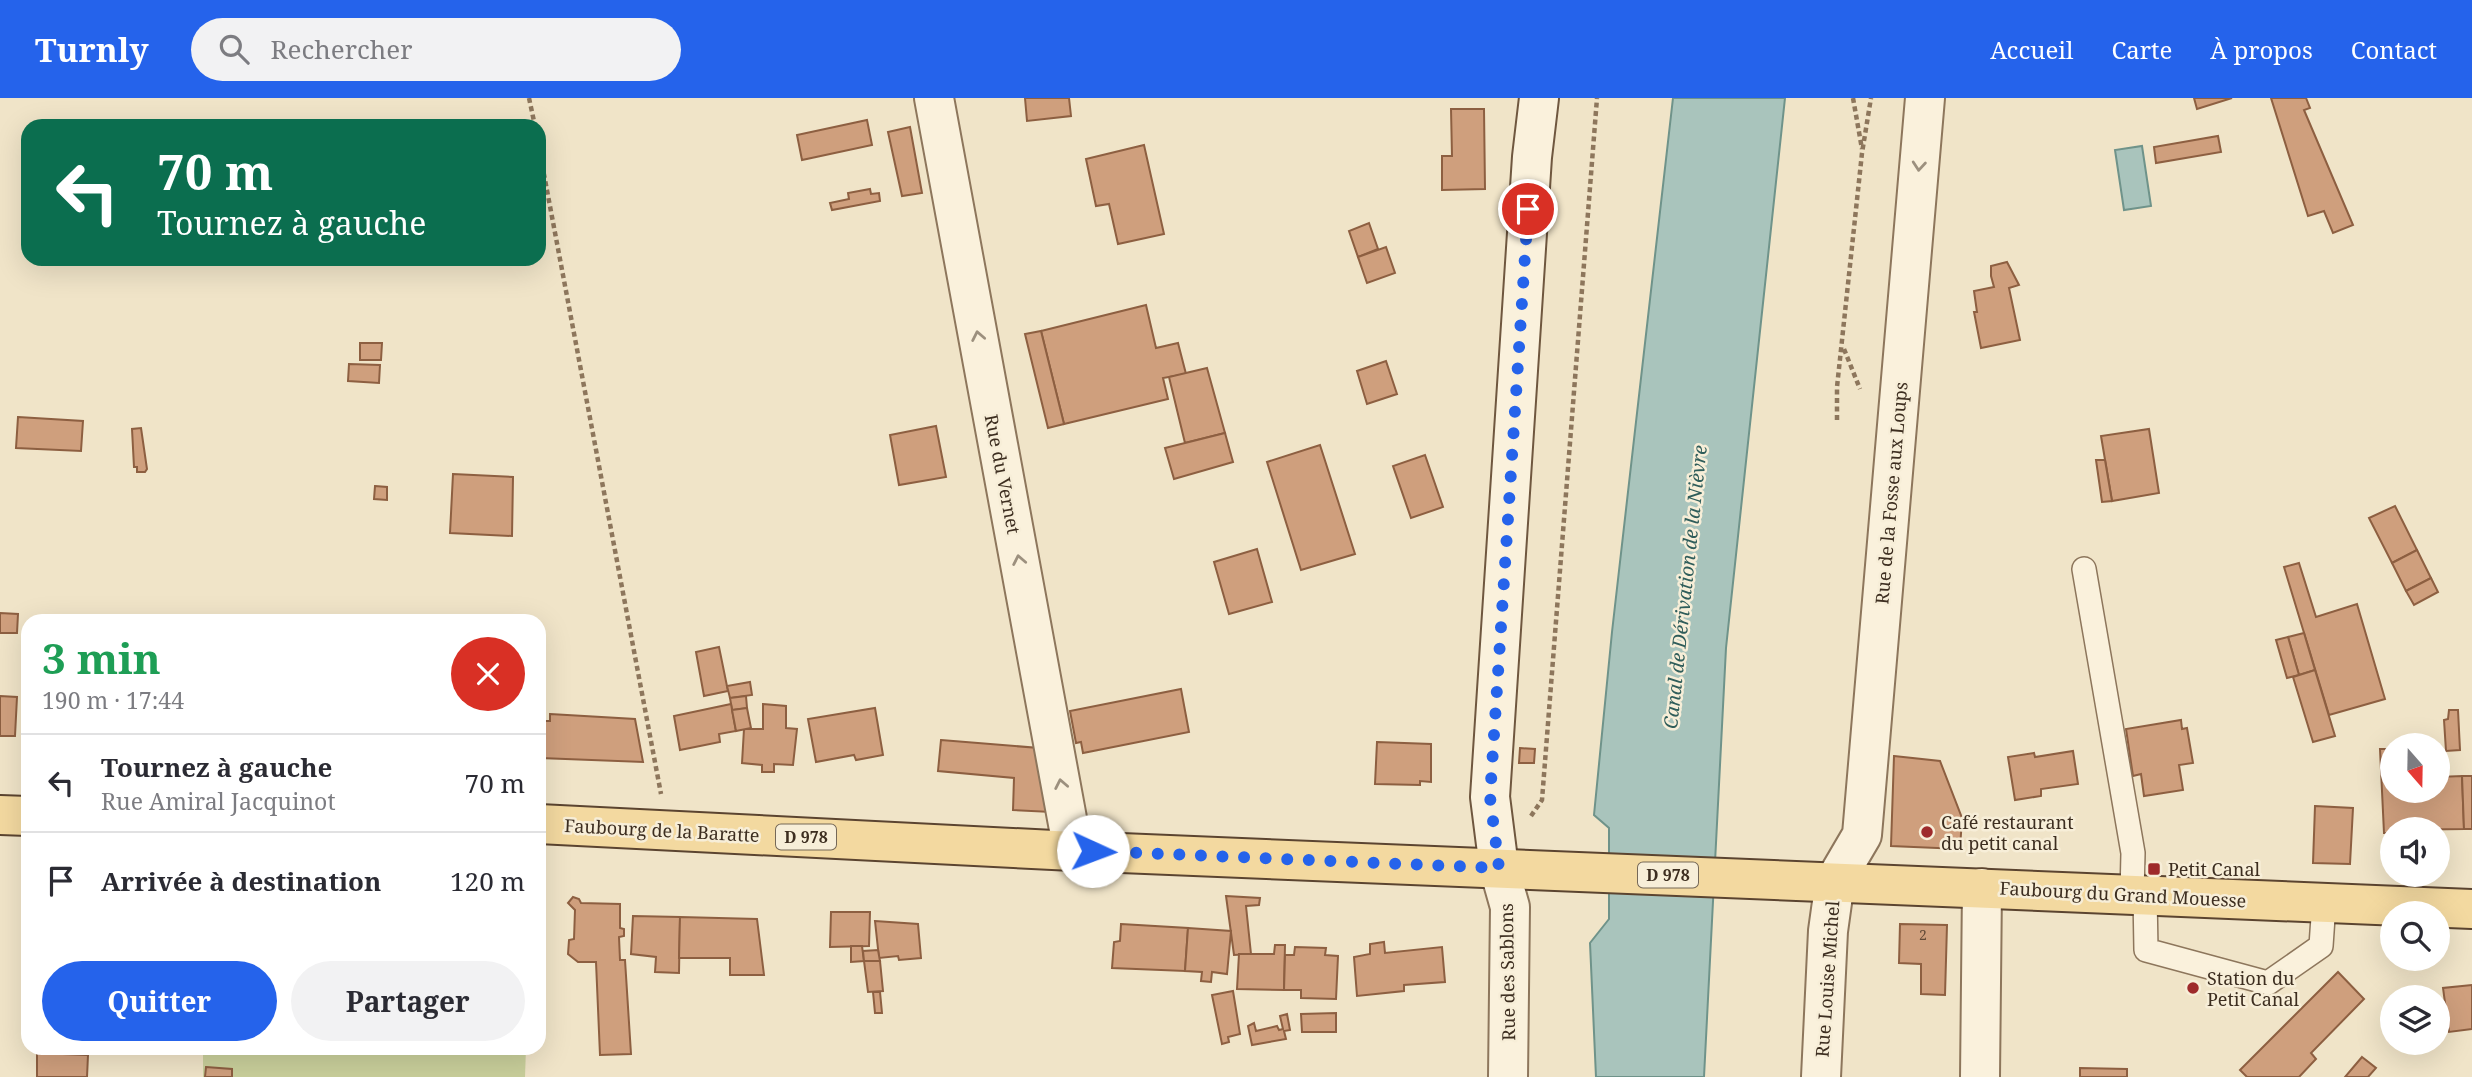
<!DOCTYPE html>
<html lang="fr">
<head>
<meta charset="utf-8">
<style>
  :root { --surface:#fff; --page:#f2f2f3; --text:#2b2b33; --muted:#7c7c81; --line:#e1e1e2; --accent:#2563eb }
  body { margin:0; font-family:"Noto Serif",serif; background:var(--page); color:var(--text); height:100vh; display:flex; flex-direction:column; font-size:26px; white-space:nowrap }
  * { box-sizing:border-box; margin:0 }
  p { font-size:23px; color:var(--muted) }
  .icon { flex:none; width:38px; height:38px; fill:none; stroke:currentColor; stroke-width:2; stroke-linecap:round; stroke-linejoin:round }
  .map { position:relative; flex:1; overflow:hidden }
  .drawer { position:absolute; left:21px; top:516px; width:525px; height:441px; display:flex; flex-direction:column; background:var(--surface); border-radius:21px; box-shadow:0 7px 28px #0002 }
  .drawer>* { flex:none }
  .hud { position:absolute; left:21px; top:21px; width:525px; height:147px; border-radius:21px; box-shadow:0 7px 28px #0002; background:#0b6e4f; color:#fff; overflow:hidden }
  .needle { width:46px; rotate:160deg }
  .controls { position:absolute; left:2380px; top:635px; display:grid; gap:14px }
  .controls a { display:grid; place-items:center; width:70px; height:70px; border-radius:50%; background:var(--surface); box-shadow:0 7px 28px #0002; font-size:35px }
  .pin { position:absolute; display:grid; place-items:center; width:60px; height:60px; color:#fff; margin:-30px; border:4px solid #fff; border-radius:50%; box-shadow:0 2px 7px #0007 }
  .me { position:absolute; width:77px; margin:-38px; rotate:92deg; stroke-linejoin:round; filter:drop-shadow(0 0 5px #0008) }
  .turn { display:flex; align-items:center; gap:24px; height:147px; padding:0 21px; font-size:32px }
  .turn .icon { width:91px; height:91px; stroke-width:2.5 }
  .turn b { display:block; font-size:49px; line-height:60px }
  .round { display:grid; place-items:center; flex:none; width:74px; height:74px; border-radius:37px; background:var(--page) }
  .overview { display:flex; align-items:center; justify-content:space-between; height:119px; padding:0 21px }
  h1 { font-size:42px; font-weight:700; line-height:52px; color:#1e9e55 }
  .cta { display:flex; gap:14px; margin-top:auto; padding:14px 21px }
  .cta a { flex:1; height:80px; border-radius:42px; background:var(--accent); color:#fff; font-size:28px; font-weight:700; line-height:80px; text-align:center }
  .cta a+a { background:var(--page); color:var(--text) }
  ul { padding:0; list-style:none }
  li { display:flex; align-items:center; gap:21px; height:98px; padding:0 21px; border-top:2px solid var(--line) }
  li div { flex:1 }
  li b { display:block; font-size:26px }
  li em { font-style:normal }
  header { display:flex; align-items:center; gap:42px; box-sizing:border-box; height:98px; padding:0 35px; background:var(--accent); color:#fff }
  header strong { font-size:33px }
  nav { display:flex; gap:38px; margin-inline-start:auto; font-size:24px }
  .search { width:490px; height:63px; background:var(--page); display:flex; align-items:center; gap:18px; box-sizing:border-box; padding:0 24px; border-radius:38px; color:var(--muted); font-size:26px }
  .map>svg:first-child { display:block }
</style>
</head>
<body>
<header>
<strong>Turnly</strong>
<div class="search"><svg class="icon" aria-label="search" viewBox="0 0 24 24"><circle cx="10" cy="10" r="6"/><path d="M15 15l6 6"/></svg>Rechercher</div>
<nav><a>Accueil</a><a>Carte</a><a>À propos</a><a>Contact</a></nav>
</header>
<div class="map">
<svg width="2472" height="979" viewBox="0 0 2472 979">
  <rect width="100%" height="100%" fill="#f0e4c8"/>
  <polygon fill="#c9cf9b" points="203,950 526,950 525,979 203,979"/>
  <g fill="#a9c4bc" stroke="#6f938a" stroke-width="2">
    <polygon points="1673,0 1785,0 1726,550 1704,979 1596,979 1590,845 1609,821 1609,730 1594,717 1612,534"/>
    <polygon points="2142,48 2151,108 2124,112 2115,52"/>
  </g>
  <g fill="#cf9f7d" stroke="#8d5f41" stroke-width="2">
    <polygon points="1025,0 1069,0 1071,18 1027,23"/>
    <polygon points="2194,0 2232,0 2197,11"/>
    <polygon points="2271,0 2306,0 2310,10 2304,12 2353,127 2333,135 2324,113 2308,118"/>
    <polygon points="1451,11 1484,11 1485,91 1442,92 1442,58 1452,58"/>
    <polygon points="867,22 872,47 802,62 797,37"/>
    <polygon points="910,29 922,95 902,98 888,34"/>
    <polygon points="2218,38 2221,54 2156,65 2154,49"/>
    <polygon points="1144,47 1164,136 1118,146 1109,106 1096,108 1086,61"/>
    <polygon points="870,91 871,96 879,95 880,103 832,112 830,105 849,101 848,95"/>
    <polygon points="1369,125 1378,151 1358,159 1349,133"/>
    <polygon points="1386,149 1395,175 1367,185 1358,159"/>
    <polygon points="2007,164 2019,187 2009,190 2020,242 1981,250 1974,214 1977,214 1974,193 1994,189 1991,178 1991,168"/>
    <polygon points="1146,207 1156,250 1178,245 1186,276 1163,280 1168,301 1064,326 1041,233"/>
    <polygon points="1041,233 1064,326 1048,330 1025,236"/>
    <polygon points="360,245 382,245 381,262 360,262"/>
    <polygon points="1386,263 1397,296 1367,306 1357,273"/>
    <polygon points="349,266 380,267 379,285 348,283"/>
    <polygon points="1207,270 1225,335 1185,345 1169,279"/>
    <polygon points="18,319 83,323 81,353 16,350"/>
    <polygon points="936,328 946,379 899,387 890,337"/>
    <polygon points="141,330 147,371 145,374 137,374 137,369 134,369 132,331"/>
    <polygon points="2149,331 2159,395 2112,403 2101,338"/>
    <polygon points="1225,335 1233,364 1174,381 1165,350"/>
    <polygon points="1320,347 1355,456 1301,472 1267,364"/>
    <polygon points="1425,357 1443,409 1411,420 1393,368"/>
    <polygon points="2096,362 2105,362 2112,403 2102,404"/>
    <polygon points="453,376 513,379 512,438 450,435"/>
    <polygon points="375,388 387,389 387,402 374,401"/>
    <polygon points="2395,408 2417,452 2392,465 2369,420"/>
    <polygon points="1257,451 1272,504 1229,516 1214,464"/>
    <polygon points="2417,452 2431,480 2406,493 2392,465"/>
    <polygon points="2299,465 2316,519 2357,506 2385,601 2329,617 2284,469"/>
    <polygon points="2431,480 2438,494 2414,507 2406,493"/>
    <polygon points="0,515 18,516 17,535 0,535"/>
    <polygon points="2304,535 2315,572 2299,577 2288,539"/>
    <polygon points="2288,539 2299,577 2287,580 2276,542"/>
    <polygon points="719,549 728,593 704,598 696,554"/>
    <polygon points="2315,572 2335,638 2313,644 2293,579"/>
    <polygon points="750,584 752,597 730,600 727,588"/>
    <polygon points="1181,591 1189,634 1083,655 1081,644 1076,645 1070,613"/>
    <polygon points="0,598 17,599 15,638 0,638"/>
    <polygon points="746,598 747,610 732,612 730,600"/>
    <polygon points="731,606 736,633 719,636 720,644 680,652 674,618"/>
    <polygon points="763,606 786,608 786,630 797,631 793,667 774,666 774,674 762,674 762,667 742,665 744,631 763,631"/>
    <polygon points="747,610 751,630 736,633 732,612"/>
    <polygon points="875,610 883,657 856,662 854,657 816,664 808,621"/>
    <polygon points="2449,612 2458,612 2460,652 2446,653 2444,622 2448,621"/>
    <polygon points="550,616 635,621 643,664 540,660 542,623 550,623"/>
    <polygon points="2181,622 2182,631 2187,630 2193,665 2179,667 2183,692 2144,698 2141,676 2133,678 2126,631"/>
    <polygon points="941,642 1039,650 1051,714 1013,712 1014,680 938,673"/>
    <polygon points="1377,644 1431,646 1431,684 1420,683 1420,687 1375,686"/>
    <polygon points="1520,650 1535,651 1534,665 1519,665"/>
    <polygon points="2380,651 2392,651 2392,693 2438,693 2438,679 2462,678 2464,731 2392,732 2392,735 2384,735"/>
    <polygon points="2073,653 2078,686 2041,691 2041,698 2015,702 2008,659 2034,655 2035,659"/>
    <polygon points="1894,658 1940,663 1962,720 1960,751 1891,748"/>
    <polygon points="2462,678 2472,678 2472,731 2464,731"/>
    <polygon points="2315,708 2353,710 2350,766 2313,765"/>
    <polygon points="1226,798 1260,800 1259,807 1246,808 1251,856 1234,857"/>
    <polygon points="573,799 579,801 581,805 620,806 620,830 624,831 624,838 619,839 620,862 625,862 631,956 600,957 596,864 578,864 568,856 569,842 574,841 575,812 568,805"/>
    <polygon points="831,814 870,814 869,848 830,849"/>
    <polygon points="633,818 680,819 679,875 655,874 656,859 631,856"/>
    <polygon points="680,819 757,821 764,877 730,877 730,860 679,860"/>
    <polygon points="875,823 918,826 921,860 899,862 898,858 879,860"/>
    <polygon points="1121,826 1188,830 1185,873 1112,870 1114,844 1120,843"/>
    <polygon points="1900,826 1947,827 1945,897 1921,896 1921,866 1899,865"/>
    <polygon points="1188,830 1231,833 1227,876 1212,874 1211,884 1201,883 1202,874 1185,873"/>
    <polygon points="1384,844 1385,855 1442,849 1445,884 1404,887 1404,893 1357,898 1354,859 1370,856 1370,846"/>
    <polygon points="1275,847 1285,847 1284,892 1237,891 1239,856 1274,856"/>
    <polygon points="851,848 862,848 864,863 851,864"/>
    <polygon points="1295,849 1326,850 1325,857 1338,858 1336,901 1301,900 1301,892 1284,892 1285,857 1294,857"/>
    <polygon points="878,852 880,863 864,863 863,853"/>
    <polygon points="864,863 880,863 883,893 868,894"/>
    <polygon points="2338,874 2364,901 2311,955 2316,961 2299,979 2247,979 2240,972"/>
    <polygon points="2472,887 2472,931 2449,934 2443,890"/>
    <polygon points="1233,893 1240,936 1228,939 1229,944 1222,946 1212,897"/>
    <polygon points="873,894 880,894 882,915 875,915"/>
    <polygon points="1336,915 1336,934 1302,934 1301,916"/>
    <polygon points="1287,916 1290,932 1284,933 1286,941 1252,947 1248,928 1254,925 1256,933 1277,928 1279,932 1283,931 1280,918"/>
    <polygon points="37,950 89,950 88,957 37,955"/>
    <polygon points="37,955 88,957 87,979 37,979"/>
    <polygon points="2362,959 2376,970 2368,979 2345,979"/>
    <polygon points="206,969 232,971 232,979 205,979"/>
    <polygon points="2080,970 2127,971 2127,979 2080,979"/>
  </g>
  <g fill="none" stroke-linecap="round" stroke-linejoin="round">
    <defs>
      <g id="service">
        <polyline points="2084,471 2133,755 2132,797"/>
        <polyline points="2145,797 2146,852 2268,885 2321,848 2324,805"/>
      </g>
      <g id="minor">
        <polyline points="934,0 1073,753"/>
        <polyline points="1835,783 1862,737 1925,0"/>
        <polyline points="1980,979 1982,790"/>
      </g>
      <g id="tertiary">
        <polyline points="1499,770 1510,809 1508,979"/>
        <polyline points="1821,979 1828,833 1835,783"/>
      </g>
      <polyline id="secondary" points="1499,770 1490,699 1532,59 1539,0"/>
      <g id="primary">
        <polyline points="0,717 28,718"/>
        <polyline points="539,726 1073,753 2472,811"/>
      </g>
    </defs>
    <use href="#service" stroke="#8d765c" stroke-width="26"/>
    <use href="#minor" stroke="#8d765c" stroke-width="42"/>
    <use href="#tertiary" stroke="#8d765c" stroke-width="42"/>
    <use href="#secondary" stroke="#6f573f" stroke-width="42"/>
    <use href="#primary" stroke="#5b4430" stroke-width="42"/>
    <g stroke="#8d765c" stroke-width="4.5" stroke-dasharray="5 3.5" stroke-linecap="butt">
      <polyline points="529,0 535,28"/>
      <polyline points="1853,0 1862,51"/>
      <polyline points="539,50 661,696"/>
      <polyline points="1844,251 1860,291"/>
      <polyline points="1837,322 1837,289 1862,55 1871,0"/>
      <polyline points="1531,718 1542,702 1597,0"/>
    </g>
    <use href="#service" stroke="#faf1dc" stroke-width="23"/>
    <use href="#minor" stroke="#faf1dc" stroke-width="38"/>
    <use href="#tertiary" stroke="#faf1dc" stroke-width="38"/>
    <use href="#secondary" stroke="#faf1dc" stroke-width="38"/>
    <use href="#primary" stroke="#f3d9a0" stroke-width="38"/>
  </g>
  <defs><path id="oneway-chevron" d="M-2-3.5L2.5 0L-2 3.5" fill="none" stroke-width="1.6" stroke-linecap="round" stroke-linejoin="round" transform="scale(1.75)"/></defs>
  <g stroke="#9c907e">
    <use href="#oneway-chevron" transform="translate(1919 68) rotate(95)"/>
    <use href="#oneway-chevron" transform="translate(978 238) rotate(-101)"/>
    <use href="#oneway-chevron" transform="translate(1019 462) rotate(-101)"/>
    <use href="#oneway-chevron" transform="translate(1061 686) rotate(-101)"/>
  </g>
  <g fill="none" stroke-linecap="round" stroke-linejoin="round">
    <polyline stroke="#2563eb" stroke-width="12" stroke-dasharray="0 21.6" points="1093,753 1499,770 1490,699 1528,111"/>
  </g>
  <g fill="#9e2a2b" stroke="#f7eed8" stroke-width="2.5">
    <circle cx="1927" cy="734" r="7"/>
    <rect x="2147" y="764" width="14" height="14" rx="3.5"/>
    <circle cx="2193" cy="890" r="7"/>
  </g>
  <g text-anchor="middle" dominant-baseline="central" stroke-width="5" stroke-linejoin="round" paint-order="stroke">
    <g font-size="14" fill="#624a37">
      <text x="1923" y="836">2</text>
    </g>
    <g fill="#f7eed8" stroke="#756857" stroke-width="2">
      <rect x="776" y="726.5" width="60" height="25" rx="5"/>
      <rect x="1638" y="764.5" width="60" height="25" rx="5"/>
    </g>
    <g font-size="16" font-weight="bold" fill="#3d2e20">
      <text x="806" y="739">D 978</text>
      <text x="1668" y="777">D 978</text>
    </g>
    <g font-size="18" fill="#3d2e20" stroke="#f7eed8">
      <text transform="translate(1003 376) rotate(79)">Rue du Vernet</text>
      <text transform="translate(1891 395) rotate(-85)">Rue de la Fosse aux Loups</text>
      <text transform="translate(662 732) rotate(3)">Faubourg de la Baratte</text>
      <text transform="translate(2123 796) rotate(3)">Faubourg du Grand Mouesse</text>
      <text transform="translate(1507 874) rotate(-91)">Rue des Sablons</text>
      <text transform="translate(1827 881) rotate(-86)">Rue Louise Michel</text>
    </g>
    <g font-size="18" fill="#3d2e20" stroke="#f7eed8" text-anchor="start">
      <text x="1941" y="724">Café restaurant<tspan x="1941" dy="21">du petit canal</tspan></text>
      <text x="2168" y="771">Petit Canal</text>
      <text x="2207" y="880">Station du<tspan x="2207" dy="21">Petit Canal</tspan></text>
    </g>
    <g font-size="19" font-style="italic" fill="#2f5d5a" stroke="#f7eed8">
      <text transform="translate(1685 489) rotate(-84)">Canal de Dérivation de la Nièvre</text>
    </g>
  </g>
</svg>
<div class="controls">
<a><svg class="needle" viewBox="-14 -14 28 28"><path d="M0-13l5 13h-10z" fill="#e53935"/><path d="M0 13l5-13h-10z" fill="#7c7c81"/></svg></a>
<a><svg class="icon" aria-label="sound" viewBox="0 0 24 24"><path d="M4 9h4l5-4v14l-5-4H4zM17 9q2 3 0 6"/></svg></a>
<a><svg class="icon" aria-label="search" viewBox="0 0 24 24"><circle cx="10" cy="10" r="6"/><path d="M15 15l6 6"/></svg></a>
<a><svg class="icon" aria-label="layers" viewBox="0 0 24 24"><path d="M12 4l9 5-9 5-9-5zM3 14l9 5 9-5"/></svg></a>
</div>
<div class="pin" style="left:1528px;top:111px;background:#d93025"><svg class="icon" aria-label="arrive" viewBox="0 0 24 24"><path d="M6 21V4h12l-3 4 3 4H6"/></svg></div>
<svg class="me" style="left:1093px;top:753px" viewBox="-20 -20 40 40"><circle r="19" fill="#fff"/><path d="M0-13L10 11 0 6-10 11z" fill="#2563eb"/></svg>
<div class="hud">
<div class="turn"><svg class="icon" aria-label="left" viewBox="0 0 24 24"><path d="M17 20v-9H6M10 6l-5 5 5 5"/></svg><div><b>70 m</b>Tournez à gauche</div></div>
</div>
<section class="drawer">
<div class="overview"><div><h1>3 min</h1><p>190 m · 17:44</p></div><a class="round" style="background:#d93025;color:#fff"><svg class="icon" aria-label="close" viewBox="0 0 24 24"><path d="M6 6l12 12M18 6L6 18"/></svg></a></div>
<ul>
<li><svg class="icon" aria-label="left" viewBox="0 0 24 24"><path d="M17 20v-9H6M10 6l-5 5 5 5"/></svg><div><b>Tournez à gauche</b><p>Rue Amiral Jacquinot</p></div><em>70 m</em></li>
<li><svg class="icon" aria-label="arrive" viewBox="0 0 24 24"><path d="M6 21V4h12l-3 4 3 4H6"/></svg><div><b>Arrivée à destination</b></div><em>120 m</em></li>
</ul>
<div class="cta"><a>Quitter</a><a>Partager</a></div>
</section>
</div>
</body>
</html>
